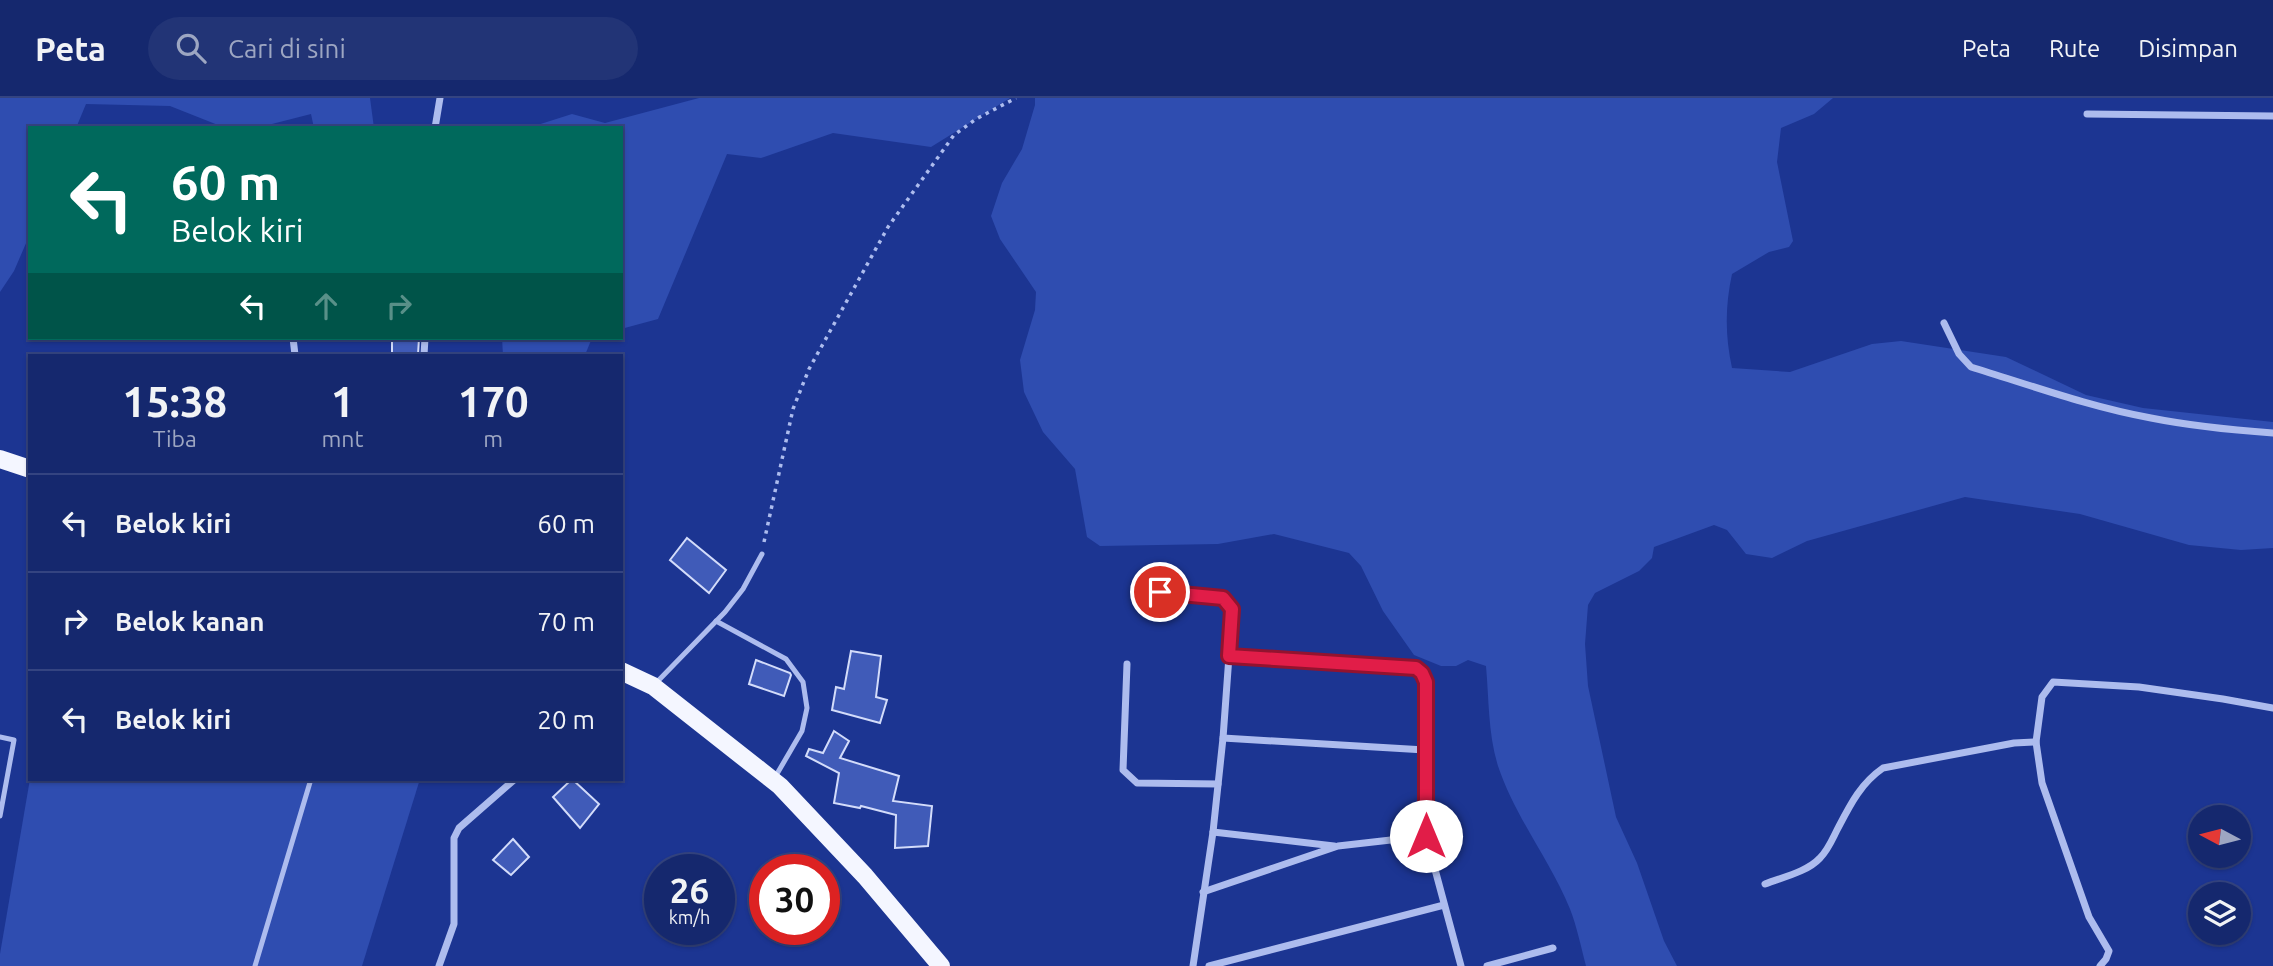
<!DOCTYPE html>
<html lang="id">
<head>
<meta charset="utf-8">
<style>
  :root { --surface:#15286e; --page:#223476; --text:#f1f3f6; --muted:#9da6c2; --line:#344481 }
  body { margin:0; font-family:Ubuntu,sans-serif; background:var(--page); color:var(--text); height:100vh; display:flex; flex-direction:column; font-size:26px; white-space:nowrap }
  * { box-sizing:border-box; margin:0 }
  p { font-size:23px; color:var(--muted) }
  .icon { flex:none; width:38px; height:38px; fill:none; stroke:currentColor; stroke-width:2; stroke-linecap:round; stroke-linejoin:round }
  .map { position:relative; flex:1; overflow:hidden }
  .panel { position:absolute; left:28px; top:256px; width:595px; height:427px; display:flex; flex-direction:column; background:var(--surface); border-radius:0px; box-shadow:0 2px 5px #0004,0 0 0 2px var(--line) }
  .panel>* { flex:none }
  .banner { position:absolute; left:28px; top:28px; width:595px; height:214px; border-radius:0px; box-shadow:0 2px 5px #0004,0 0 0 2px var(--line); background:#00695c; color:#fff; overflow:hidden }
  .needle { width:46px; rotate:277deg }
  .fabs { position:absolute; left:2188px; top:707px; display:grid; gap:14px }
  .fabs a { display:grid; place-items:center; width:63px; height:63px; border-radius:50%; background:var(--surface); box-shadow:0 2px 5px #0004,0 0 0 2px var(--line); font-size:35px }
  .speed { position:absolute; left:644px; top:756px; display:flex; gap:14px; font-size:35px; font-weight:700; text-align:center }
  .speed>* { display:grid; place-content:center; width:91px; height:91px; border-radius:50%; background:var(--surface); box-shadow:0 2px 5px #0004,0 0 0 2px var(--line); line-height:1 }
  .speed small { font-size:18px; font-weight:400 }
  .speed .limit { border:10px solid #d22; background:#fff; color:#111 }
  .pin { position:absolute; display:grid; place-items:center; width:60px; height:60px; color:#fff; margin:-30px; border:4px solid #fff; border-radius:50%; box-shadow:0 2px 7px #0007 }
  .me { position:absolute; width:77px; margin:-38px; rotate:0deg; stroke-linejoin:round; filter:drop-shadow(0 0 5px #0008) }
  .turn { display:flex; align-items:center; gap:24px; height:147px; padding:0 28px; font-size:32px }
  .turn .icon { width:91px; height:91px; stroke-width:2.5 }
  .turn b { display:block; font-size:49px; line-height:60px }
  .lanes { display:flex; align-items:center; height:66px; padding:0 28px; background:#0003; justify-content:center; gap:35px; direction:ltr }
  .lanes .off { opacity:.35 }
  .eta { display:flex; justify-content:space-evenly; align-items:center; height:119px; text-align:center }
  .eta b { font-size:42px; font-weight:600; line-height:49px }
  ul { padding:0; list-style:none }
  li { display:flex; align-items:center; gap:21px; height:98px; padding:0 28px; border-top:2px solid var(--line) }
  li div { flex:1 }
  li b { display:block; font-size:26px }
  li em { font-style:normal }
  header { display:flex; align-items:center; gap:42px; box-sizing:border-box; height:98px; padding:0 35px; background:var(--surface); border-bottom:2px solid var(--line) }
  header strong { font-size:33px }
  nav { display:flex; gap:38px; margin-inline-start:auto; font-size:24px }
  .search { width:490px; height:63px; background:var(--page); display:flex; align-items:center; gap:18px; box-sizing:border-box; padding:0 24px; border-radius:38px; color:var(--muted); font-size:26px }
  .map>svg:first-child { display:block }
</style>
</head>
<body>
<header>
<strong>Peta</strong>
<div class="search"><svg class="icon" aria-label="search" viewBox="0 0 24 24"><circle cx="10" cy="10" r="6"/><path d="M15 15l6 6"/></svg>Cari di sini</div>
<nav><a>Peta</a><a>Rute</a><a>Disimpan</a></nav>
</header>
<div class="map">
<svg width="2273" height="868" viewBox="0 0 2273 868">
  <rect width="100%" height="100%" fill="#1c3592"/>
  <g fill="#2f4db0">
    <polygon points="0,0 370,0 374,30 314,30 311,16 268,27 223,29 170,8 86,6 76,30 30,30 30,136 14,173 0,194"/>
    <polygon points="699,0 1010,0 931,49 833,35 761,60 727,56 658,221 621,231 621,30 528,30 572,16 605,25"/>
    <path d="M1035 0H1833L1814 16 1781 30 1777 64 1793 143 1789 149 1769 154 1732 176C1725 208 1725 238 1732 270L1790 274 1872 246 1901 243 2006 259 2086 297 2143 310 2273 324V450L2241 452 2189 447 2080 416 1965 399 1807 443 1772 460 1746 456 1727 432 1714 427 1654 449 1652 460 1639 473 1595 495 1588 507 1585 546 1588 588 1616 719 1637 765 1664 843 1677 868H1586C1581 849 1577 829 1570 811 1550 762 1515 719 1498 668 1488 636 1489 601 1486 568L1468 562 1456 568H1441L1414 557 1383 513 1361 468 1349 455 1274 436 1218 446 1100 448 1087 439 1075 371 1043 334 1024 294 1020 262 1035 212 1036 194 1000 141 991 118 1002 85 1022 51 1035 7Z"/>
    <polygon points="502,240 592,240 585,257 503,257"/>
    <polygon points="30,681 420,681 362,868 0,868 0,856"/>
  </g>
  <g fill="#405bb8" stroke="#d3dcfa" stroke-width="2">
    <polygon points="392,240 419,240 418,257 392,257"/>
    <polygon points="687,440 726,472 709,495 670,462"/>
    <polygon points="851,553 881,558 876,599 887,602 880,625 832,612 836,589 844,591"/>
    <polygon points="756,562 790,575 791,577 784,598 749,586"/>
    <polygon points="834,633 849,643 840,660 899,678 893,703 932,708 928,748 895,750 896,717 861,708 860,710 834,705 839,675 806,658 809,651 823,655"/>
    <polygon points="572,681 599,706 580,730 553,699"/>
    <polygon points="513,741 529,759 511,777 493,762"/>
  </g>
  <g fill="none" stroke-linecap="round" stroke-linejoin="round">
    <polyline stroke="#adbcee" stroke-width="3.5" stroke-dasharray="3.5 5" stroke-linecap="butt" points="764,444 793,311 809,271 888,129 954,37 976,21 1016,0"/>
    <g stroke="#adbcee" stroke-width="5">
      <polyline points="716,523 786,561 803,584 807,610 802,633 774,681"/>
      <polyline points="655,586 725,514 743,491 762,456"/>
      <polyline points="0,639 14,642 0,718"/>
      <polyline points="255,868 311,681"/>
    </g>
    <g stroke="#adbcee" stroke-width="7">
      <polyline points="2087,16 2273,18"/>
      <polyline points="435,30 440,0"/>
      <path d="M1944 225 1959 256 1971 269C2030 287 2090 309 2151 320 2191 328 2232 332 2273 335"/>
      <polyline points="293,240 295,257"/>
      <polyline points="424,257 425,240"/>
      <polyline points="1160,494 1223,500 1232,511 1229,558"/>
      <polyline points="1127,566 1123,672 1137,685 1218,686"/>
      <polyline points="1223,640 1425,652"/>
      <polyline points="1213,734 1334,748"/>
      <path d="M1765 786C1783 779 1807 774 1820 760 1828 752 1832 742 1837 732 1850 707 1860 686 1883 670L2014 645 2036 644"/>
      <polyline points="1203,794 1338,748 1426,738"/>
      <polyline points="439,868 454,826 454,740 459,730 515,681"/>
      <polyline points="1193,868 1213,734 1223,640 1229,558 1416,570 1422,575 1425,585 1426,738 1461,868"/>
      <polyline points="1209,868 1444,807"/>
      <polyline points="1487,868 1553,850"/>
      <polyline points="2100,868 2106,861 2109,853 2089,819 2042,685 2036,644 2042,599 2053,584 2139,589 2223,601 2273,610"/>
    </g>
    <g stroke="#f4f6ff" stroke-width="18">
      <polyline points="0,361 30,371"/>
      <polyline points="621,573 653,588 780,688 865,778 941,868"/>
    </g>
  </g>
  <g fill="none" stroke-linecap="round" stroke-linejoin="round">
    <defs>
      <polyline id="route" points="1160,494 1223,500 1232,511 1229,558 1416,570 1422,575 1426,584 1426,738"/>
    </defs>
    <use href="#route" stroke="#92132f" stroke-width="18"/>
    <use href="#route" stroke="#e11d48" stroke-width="12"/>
  </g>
</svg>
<div class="fabs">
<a><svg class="needle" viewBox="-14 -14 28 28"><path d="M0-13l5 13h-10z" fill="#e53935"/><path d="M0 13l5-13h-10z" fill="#9da6c2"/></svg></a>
<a><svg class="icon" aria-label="layers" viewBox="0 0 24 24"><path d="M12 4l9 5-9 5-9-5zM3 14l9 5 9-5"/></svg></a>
</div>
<div class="speed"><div>26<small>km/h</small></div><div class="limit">30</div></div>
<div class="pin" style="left:1160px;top:494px;background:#d93025"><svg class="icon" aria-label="arrive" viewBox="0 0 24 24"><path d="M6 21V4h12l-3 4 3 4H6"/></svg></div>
<svg class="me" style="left:1426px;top:738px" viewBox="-20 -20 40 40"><circle r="19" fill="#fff"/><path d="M0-13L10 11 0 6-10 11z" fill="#e11d48"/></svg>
<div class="banner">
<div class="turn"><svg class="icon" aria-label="left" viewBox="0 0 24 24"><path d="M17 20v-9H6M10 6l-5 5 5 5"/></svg><div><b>60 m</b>Belok kiri</div></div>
<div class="lanes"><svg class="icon" aria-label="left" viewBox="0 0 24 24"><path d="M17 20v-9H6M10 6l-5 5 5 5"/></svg><svg class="icon off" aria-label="ahead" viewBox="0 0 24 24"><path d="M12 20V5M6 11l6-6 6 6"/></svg><svg class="icon off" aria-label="right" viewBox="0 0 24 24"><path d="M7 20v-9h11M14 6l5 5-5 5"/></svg></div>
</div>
<section class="panel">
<div class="eta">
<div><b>15:38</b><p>Tiba</p></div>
<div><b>1</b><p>mnt</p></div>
<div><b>170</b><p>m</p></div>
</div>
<ul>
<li><svg class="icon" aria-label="left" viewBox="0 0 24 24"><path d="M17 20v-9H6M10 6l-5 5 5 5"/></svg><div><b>Belok kiri</b></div><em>60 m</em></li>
<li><svg class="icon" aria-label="right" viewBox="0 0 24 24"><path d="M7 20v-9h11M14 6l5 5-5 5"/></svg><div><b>Belok kanan</b></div><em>70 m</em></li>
<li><svg class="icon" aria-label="left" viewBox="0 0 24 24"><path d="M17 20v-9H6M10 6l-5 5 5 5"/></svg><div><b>Belok kiri</b></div><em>20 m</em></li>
</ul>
</section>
</div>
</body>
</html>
